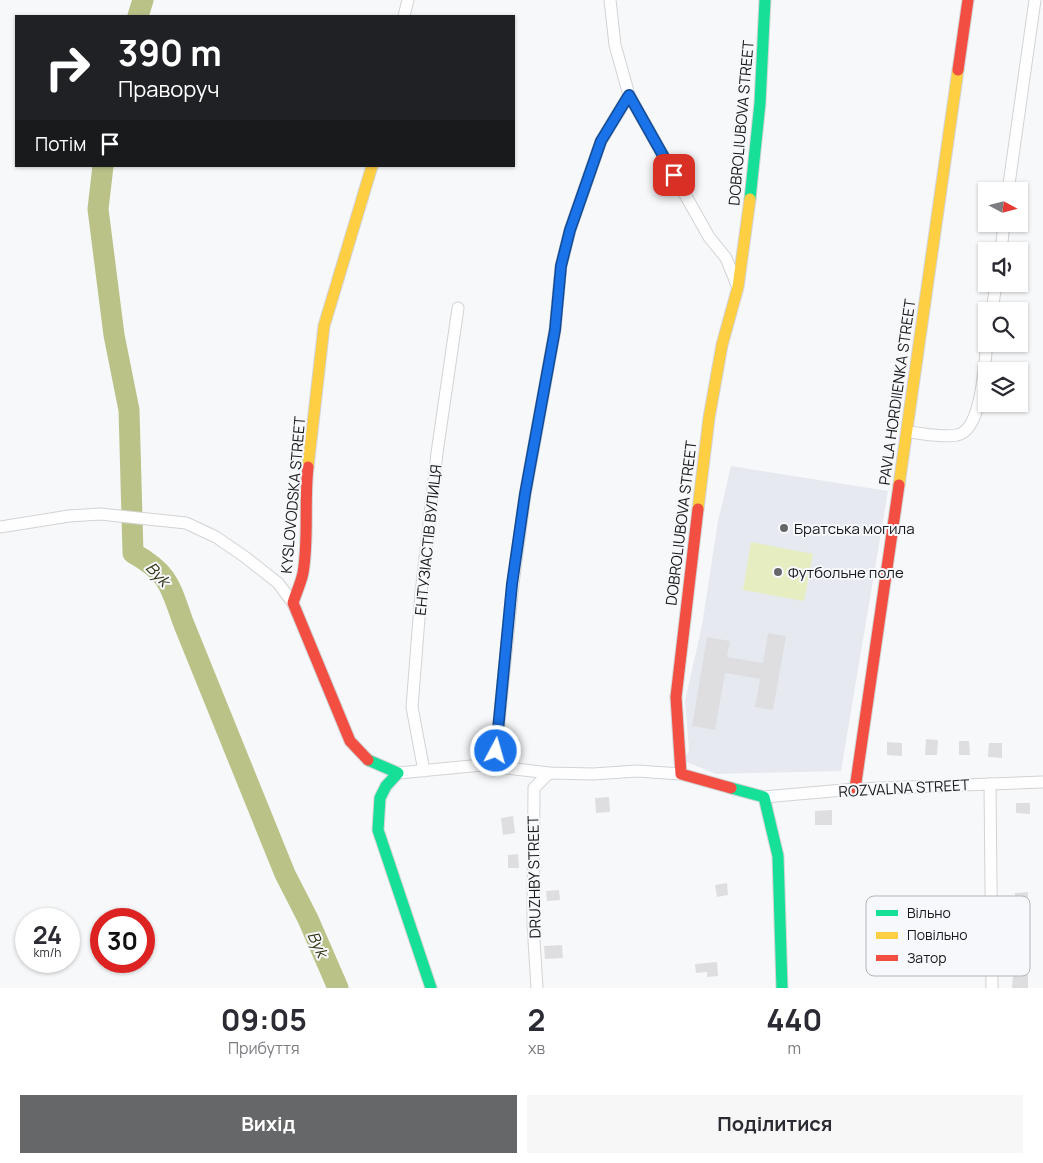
<!DOCTYPE html>
<html lang="uk">
<head>
<meta charset="utf-8">
<style>
  :root { --surface:#fff; --page:#f7f7f7; --text:#2b2b33; --muted:#7c7c81; --accent:#666768 }
  body { margin:0; font-family:Manrope,sans-serif; background:var(--page); color:var(--text); height:100vh; display:flex; flex-direction:column; font-size:19px; white-space:nowrap }
  * { box-sizing:border-box; margin:0 }
  p { font-size:16px; color:var(--muted) }
  .icon { flex:none; width:28px; height:28px; fill:none; stroke:currentColor; stroke-width:2; stroke-linecap:round; stroke-linejoin:round }
  .map { position:relative; height:988px; overflow:hidden }
  .drawer { display:flex; flex-direction:column; background:var(--surface); flex:1 }
  .drawer>* { flex:none }
  .hud { position:absolute; left:15px; top:15px; width:500px; height:152px; border-radius:0px; box-shadow:0 1px 4px #0004; background:#202124; color:#fff; overflow:hidden }
  .needle { width:32px; rotate:97deg }
  .fabs { position:absolute; left:978px; top:182px; display:grid; gap:10px }
  .fabs a { display:grid; place-items:center; width:50px; height:50px; border-radius:0px; background:var(--surface); box-shadow:0 1px 4px #0004; font-size:25px }
  .speed { position:absolute; left:15px; top:908px; display:flex; gap:10px; font-size:25px; font-weight:700; text-align:center }
  .speed>* { display:grid; place-content:center; width:65px; height:65px; border-radius:50%; background:var(--surface); box-shadow:0 1px 4px #0004; line-height:1 }
  .speed small { font-size:12px; font-weight:400 }
  .speed .limit { border:8px solid #d22; background:#fff; color:#111 }
  .pin { position:absolute; display:grid; place-items:center; width:42px; height:42px; color:#fff; margin:-21px; border-radius:10px; box-shadow:0 2px 8px #0006 }
  .me { position:absolute; width:55px; margin:-28px; rotate:6deg; stroke-linejoin:round; filter:drop-shadow(0 0 4px #0008) }
  .turn { display:flex; align-items:center; gap:18px; height:105px; padding:0 20px; font-size:22px }
  .turn .icon { width:65px; height:65px; stroke-width:2.5 }
  .turn b { display:block; font-size:35px; line-height:42px }
  .then { display:flex; align-items:center; height:48px; padding:0 20px; background:#0003; gap:10px; font-size:19px }
  .eta { display:flex; justify-content:space-evenly; align-items:center; height:85px; text-align:center }
  .eta b { font-size:30px; font-weight:700; line-height:35px }
  .button { display:flex; gap:10px; margin-top:auto; padding:10px 20px }
  .button a { flex:1; height:58px; border-radius:0px; background:var(--accent); color:#fff; font-size:20px; font-weight:700; line-height:58px; text-align:center }
  .button a+a { background:var(--page); color:var(--text) }
  .map>svg:first-child { display:block }
</style>
</head>
<body>
<div class="map">
<svg width="1043" height="988" viewBox="0 0 1043 988">
  <rect width="100%" height="100%" fill="#f7f8fa"/>
  <polygon fill="#e6eaf0" points="731,466 888,491 841,771 716,774 684,761 689,750 685,701 702,625 718,521"/>
  <polygon fill="#e6eec1" points="751,542 813,554 804,601 743,590"/>
  <g fill="none" stroke-linecap="round" stroke-linejoin="round">
    <g stroke="#bac288" stroke-width="21">
      <polyline points="138,16 143,0"/>
      <path d="M103 166 98 209 114 335 129 410 133 553C169 573 170 586 183 622L285 874 308 919 338 988"/>
    </g>
  </g>
  <g fill="#dedee0">
    <polygon points="768,633 786,636 773,710 755,707 760,679 725,673 715,730 692,726 707,637 730,641 727,657 763,663"/>
    <polygon points="926,739 938,740 937,755 925,755"/>
    <polygon points="959,741 969,741 970,755 959,755"/>
    <polygon points="887,742 902,743 902,756 887,755"/>
    <polygon points="989,743 1002,743 1002,758 988,757"/>
    <polygon points="609,797 610,812 596,813 595,798"/>
    <polygon points="1016,803 1030,803 1030,814 1016,813"/>
    <polygon points="832,810 832,825 815,825 815,811"/>
    <polygon points="513,816 515,833 503,835 501,818"/>
    <polygon points="518,854 519,868 508,868 508,855"/>
    <polygon points="727,883 728,895 717,897 715,885"/>
    <polygon points="559,890 560,900 547,901 546,891"/>
    <polygon points="1028,892 1028,903 1015,903 1015,893"/>
    <polygon points="562,945 563,958 545,959 544,946"/>
    <polygon points="717,962 718,976 707,977 707,972 696,973 695,964"/>
    <polygon points="1016,962 1028,962 1028,988 1012,988 1013,976 1016,976"/>
  </g>
  <g fill="none" stroke-linecap="round" stroke-linejoin="round">
    <defs>
      <g id="street">
        <polyline points="404,16 408,0"/>
        <polyline points="629,95 709,237 726,258 737,285"/>
        <polyline points="1008,191 1035,0"/>
        <polyline points="1001,251 1004,224"/>
        <polyline points="992,311 996,284"/>
        <path d="M907 432C922 433 942 438 957 435 982 431 984 365 987 344"/>
        <polyline points="0,527 69,516 100,514 186,523 216,537 245,557 278,583 293,603"/>
        <polyline points="492,766 496,751 513,584 525,495 555,330 561,266 570,230 601,141 629,95 615,45 610,0"/>
        <polyline points="424,771 412,707 421,593 437,453 458,308"/>
        <polyline points="398,773 482,765 549,773 593,774 637,771 681,774"/>
        <polyline points="990,784 992,988"/>
        <polyline points="764,797 855,789 1043,782"/>
        <polyline points="537,988 533,924 534,788 549,773"/>
      </g>
      <g id="fast">
        <polyline points="750,199 760,103 765,0"/>
        <polyline points="368,760 398,773 386,786 380,798 378,830 431,988"/>
        <polyline points="731,788 764,797 778,856 782,988"/>
      </g>
      <g id="slow">
        <polyline points="308,467 324,326 372,166"/>
        <polyline points="899,485 958,70"/>
        <polyline points="698,509 709,418 722,345 738,287 750,199"/>
      </g>
      <g id="jam">
        <polyline points="958,70 968,0"/>
        <path d="M308 467C304 502 309 538 303 573 301 583 296 593 293 603L350 741 368 760"/>
        <polyline points="698,509 676,697 681,774 731,788"/>
        <polyline points="855,789 899,485"/>
      </g>
    </defs>
    <use href="#street" stroke="#d2d3d5" stroke-width="13"/>
    <use href="#fast" stroke="#d2d3d5" stroke-width="13"/>
    <use href="#slow" stroke="#d2d3d5" stroke-width="13"/>
    <use href="#jam" stroke="#d2d3d5" stroke-width="13"/>
    <use href="#street" stroke="#fefefe" stroke-width="11"/>
    <use href="#fast" stroke="#16e098" stroke-width="11"/>
    <use href="#slow" stroke="#ffcf43" stroke-width="11"/>
    <use href="#jam" stroke="#f24e42" stroke-width="11"/>
  </g>
  <g fill="none" stroke-linecap="round" stroke-linejoin="round">
    <defs>
      <polyline id="route" points="496,751 512,584 525,494 555,330 561,266 570,230 601,141 629,95 674,175"/>
    </defs>
    <use href="#route" stroke="#114b97" stroke-width="12"/>
    <use href="#route" stroke="#1a73e8" stroke-width="9"/>
  </g>
  <g fill="#666768" stroke="#f6f8fb" stroke-width="2">
    <circle cx="784" cy="528" r="5"/>
    <circle cx="778" cy="572" r="5"/>
  </g>
  <g text-anchor="middle" dominant-baseline="central" stroke-width="4" stroke-linejoin="round" paint-order="stroke">
    <g font-size="15" fill="#18191a" stroke="#f6f8fb">
      <text transform="translate(741 123) rotate(-85)">DOBROLIUBOVA STREET</text>
      <text transform="translate(897 392) rotate(-82)">PAVLA HORDIIENKA STREET</text>
      <text transform="translate(293 495) rotate(-85)">KYSLOVODSKA STREET</text>
      <text transform="translate(681 523) rotate(-83)">DOBROLIUBOVA STREET</text>
      <text transform="translate(428 540) rotate(-84)">ЕНТУЗІАСТІВ ВУЛИЦЯ</text>
      <text transform="translate(904 788) rotate(-3)">ROZVALNA STREET</text>
      <text transform="translate(534 877) rotate(-91)">DRUZHBY STREET</text>
    </g>
    <g font-size="15" fill="#18191a" stroke="#f6f8fb" text-anchor="start">
      <text x="794" y="528">Братська могила</text>
      <text x="788" y="572">Футбольне поле</text>
    </g>
    <g font-size="16" font-style="italic" fill="#333713" stroke="#f6f8fb">
      <text transform="translate(158 574) rotate(47)">Byk</text>
      <text transform="translate(318 944) rotate(65)">Byk</text>
    </g>
  </g>
  <rect x="866" y="896" width="164" height="80" rx="8" fill="#f6f8fb" stroke="#b3b5b8" stroke-width="1"/>
  <rect x="876" y="910" width="22" height="6" fill="#16e098"/>
  <rect x="876" y="932" width="22" height="7" fill="#ffcf43"/>
  <rect x="876" y="955" width="22" height="6" fill="#f24e42"/>
  <g font-size="14" fill="#18191a">
    <text x="907" y="918">Вільно</text>
    <text x="907" y="940">Повільно</text>
    <text x="907" y="963">Затор</text>
  </g>
</svg>
<div class="fabs">
<a><svg class="needle" viewBox="-14 -14 28 28"><path d="M0-13l5 13h-10z" fill="#e53935"/><path d="M0 13l5-13h-10z" fill="#7c7c81"/></svg></a>
<a><svg class="icon" aria-label="sound" viewBox="0 0 24 24"><path d="M4 9h4l5-4v14l-5-4H4zM17 9q2 3 0 6"/></svg></a>
<a><svg class="icon" aria-label="search" viewBox="0 0 24 24"><circle cx="10" cy="10" r="6"/><path d="M15 15l6 6"/></svg></a>
<a><svg class="icon" aria-label="layers" viewBox="0 0 24 24"><path d="M12 4l9 5-9 5-9-5zM3 14l9 5 9-5"/></svg></a>
</div>
<div class="speed"><div>24<small>km/h</small></div><div class="limit">30</div></div>
<div class="pin" style="left:674px;top:175px;background:#d93025"><svg class="icon" aria-label="arrive" viewBox="0 0 24 24"><path d="M6 21V4h12l-3 4 3 4H6"/></svg></div>
<svg class="me" style="left:496px;top:751px" viewBox="-20 -20 40 40"><circle r="17" fill="#1a73e8" stroke="#fff" stroke-width="3"/><path d="M0-11L8 9 0 5-8 9z" fill="#fff"/></svg>
<div class="hud">
<div class="turn"><svg class="icon" aria-label="right" viewBox="0 0 24 24"><path d="M7 20v-9h11M14 6l5 5-5 5"/></svg><div><b>390 m</b>Праворуч</div></div>
<div class="then">Потім<svg class="icon" aria-label="arrive" viewBox="0 0 24 24"><path d="M6 21V4h12l-3 4 3 4H6"/></svg></div>
</div>
</div>
<section class="drawer">
<div class="eta">
<div><b>09:05</b><p>Прибуття</p></div>
<div><b>2</b><p>хв</p></div>
<div><b>440</b><p>m</p></div>
</div>
<div class="button"><a>Вихід</a><a>Поділитися</a></div>
</section>
</body>
</html>
